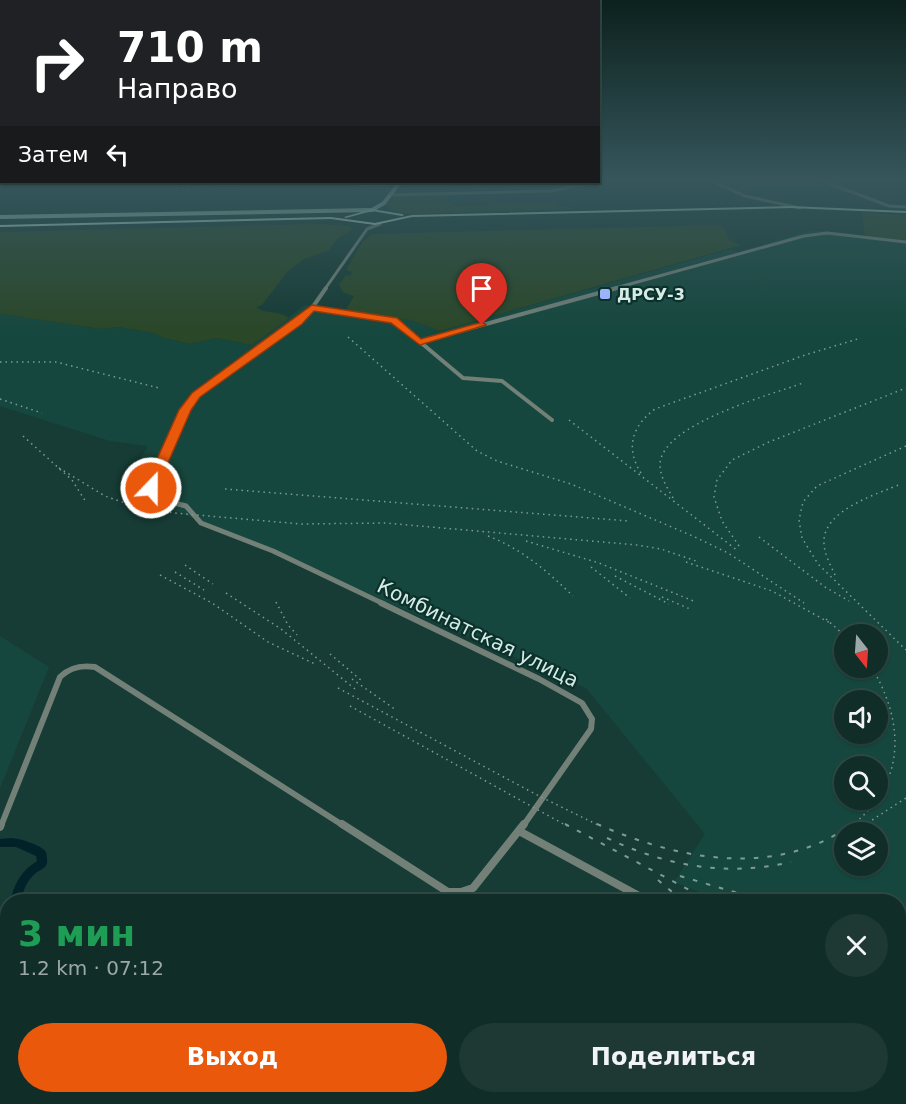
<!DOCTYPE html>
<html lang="ru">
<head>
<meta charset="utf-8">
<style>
  :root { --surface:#102d28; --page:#1e3934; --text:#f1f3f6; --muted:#9ca8a8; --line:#304945; --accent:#ea580c }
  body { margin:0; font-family:"DejaVu Sans",sans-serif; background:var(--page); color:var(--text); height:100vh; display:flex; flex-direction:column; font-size:22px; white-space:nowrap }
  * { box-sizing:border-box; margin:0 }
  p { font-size:20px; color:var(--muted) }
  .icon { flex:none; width:33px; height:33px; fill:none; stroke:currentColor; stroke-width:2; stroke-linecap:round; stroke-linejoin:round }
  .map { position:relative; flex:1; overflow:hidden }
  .side { position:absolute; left:0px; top:894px; width:906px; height:210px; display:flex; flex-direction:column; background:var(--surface); border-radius:24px 24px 0 0; box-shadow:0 2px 4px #0004,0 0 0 2px var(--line) }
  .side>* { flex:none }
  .hud { position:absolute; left:0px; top:0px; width:600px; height:183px; box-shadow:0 2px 4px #0004,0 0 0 2px var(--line); background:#202124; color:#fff; overflow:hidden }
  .needle { width:39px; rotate:163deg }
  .buttons { position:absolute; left:834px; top:624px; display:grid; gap:12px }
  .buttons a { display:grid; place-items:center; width:54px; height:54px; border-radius:50%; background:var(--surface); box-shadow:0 2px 4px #0004,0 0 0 2px var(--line); font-size:30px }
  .pin { position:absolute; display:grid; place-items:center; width:51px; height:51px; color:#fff; margin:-62px -26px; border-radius:50% 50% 50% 0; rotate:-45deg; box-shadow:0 0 6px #0007 }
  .pin .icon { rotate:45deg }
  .me { position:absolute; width:66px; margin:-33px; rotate:22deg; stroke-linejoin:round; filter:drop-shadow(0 0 4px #0008) }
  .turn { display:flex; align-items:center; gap:21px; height:126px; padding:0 18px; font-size:27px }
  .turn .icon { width:78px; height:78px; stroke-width:2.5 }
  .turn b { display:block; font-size:42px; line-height:51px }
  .then { display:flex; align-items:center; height:57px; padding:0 18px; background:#0003; gap:12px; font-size:22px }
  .round { display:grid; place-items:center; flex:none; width:63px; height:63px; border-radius:32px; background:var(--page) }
  .head { display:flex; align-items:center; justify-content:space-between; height:102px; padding:0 18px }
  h1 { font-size:36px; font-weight:700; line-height:45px; color:#1e9e55 }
  .button { display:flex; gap:12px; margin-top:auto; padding:12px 18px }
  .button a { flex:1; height:69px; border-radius:36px; background:var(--accent); color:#fff; font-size:24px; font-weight:700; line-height:69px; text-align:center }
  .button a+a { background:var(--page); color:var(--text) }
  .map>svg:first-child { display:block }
</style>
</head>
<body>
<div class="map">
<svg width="906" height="1104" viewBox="0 0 906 1104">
  <rect width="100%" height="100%" fill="#163c35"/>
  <g fill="#16473e" fill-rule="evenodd">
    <polygon points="740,178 811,178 856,195 841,200 751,196 720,183"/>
    <path d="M813 230 906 240V1025L899 1019 898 902 723 901 674 882 705 834 586 688 123 488 148 446 110 441 0 406V314L101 329 119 327 154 333 161 337 190 344 217 338 252 345 305 305 410 320 440 331 731 249 738 252ZM844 634H878V668H844ZM844 700H878V734H844ZM844 766H878V800H844ZM844 832H878V866H844Z"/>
    <polygon points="0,636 49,667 0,788"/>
  </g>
  <g fill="#2a4728">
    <polygon points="487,194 492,203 556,203 558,207 568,206 573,209 407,214 393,211 386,206 394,196 448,195 448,203 451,203 453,206 489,205"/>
    <polygon points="862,212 906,216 906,240 865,236"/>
    <path d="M316 224 350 226 353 229 337 239 329 250 304 259 288 271 262 305 256 307C266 315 279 310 289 318L252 345 217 338 190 344 161 337 154 333 119 327 101 329 0 314V232Z"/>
    <polygon points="722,225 729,240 741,245 440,331 410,320 346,310 354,296 343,292 339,284 346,275 350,276 352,272 346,270 363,241 373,234"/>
  </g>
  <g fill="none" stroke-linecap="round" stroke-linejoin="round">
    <g fill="#022229" fill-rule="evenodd">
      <path d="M11 838C21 839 35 843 43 849 47 852 46 853 47 858 47 862 48 863 45 867 43 869 40 870 37 872 27 880 23 890 21 902H10C14 884 21 871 37 861L36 856 16 847H0V839Z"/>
      <polygon points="73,1096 86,1096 89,1104 76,1104"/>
    </g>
    <g stroke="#728078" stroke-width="3">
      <polyline points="704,178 745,196 800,208"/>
      <polyline points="815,178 889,206 906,207"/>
      <polyline points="598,181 615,178"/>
      <polyline points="361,185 550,182"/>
      <polyline points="390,195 551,191 598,182"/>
      <polyline points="325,289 367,229 380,224"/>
      <polyline points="612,289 804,236 827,233 906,242"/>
    </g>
    <g stroke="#728078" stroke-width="4">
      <polyline points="312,308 394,320 463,378 502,381 552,420"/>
      <polyline points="420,342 617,288"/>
      <polyline points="177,429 196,395 298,322 312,308 326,288"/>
    </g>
    <polyline stroke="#728078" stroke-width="5" points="177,427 157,472 152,491 163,500 186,506 201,523 273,551 384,604"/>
    <g stroke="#728078" stroke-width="6">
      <polyline points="381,603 539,679 582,703 592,719 591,729 523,826"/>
      <path d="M1 826 60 677C70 667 81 665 95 667L344 826"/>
    </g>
    <g stroke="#728078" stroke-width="8">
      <polyline points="342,824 448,892 461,892 473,888 524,824"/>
      <polyline points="0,827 1,824"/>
      <polyline points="519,831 650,902"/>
      <polyline points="898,1040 906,1044"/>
    </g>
    <g stroke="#afccbc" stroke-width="4">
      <polyline points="372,210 384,203 400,182"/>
      <polyline points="0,217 371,210"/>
    </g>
    <g fill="#c7ead6" fill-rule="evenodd">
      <polygon points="791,206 906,211 906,213 791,208 412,217 375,225 331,219 0,227 0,225 331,217 375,223 412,215"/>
      <polygon points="372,209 402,214 404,215 402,216 372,211 346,218 344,217"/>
    </g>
    <g stroke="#7f9b95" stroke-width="1.5" stroke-dasharray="1.5 4" stroke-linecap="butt">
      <polyline points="177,188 280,182"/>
      <polyline points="348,337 477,451 497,461 571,484 695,537 728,553 804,603"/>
      <polyline points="0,362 56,362 159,388"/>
      <polyline points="0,399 42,413"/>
      <polyline points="569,420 738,551"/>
      <polyline points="23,436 72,480 86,502"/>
      <polyline points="906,446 817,486 803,502 799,520 802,538 818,564 906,650"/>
      <polyline points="59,468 105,496 136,507 174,513 301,524 385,523 637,545 661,549 696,561"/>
      <path d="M641 473C625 448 632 426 655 409L805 355 861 338"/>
      <polyline points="225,489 629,521"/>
      <path d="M673 498C667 487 660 477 660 464 662 424 770 395 803 383"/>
      <path d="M488 536C522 549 547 571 573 596"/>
      <polyline points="759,537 825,587 849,601"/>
      <polyline points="526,541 599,563 696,602"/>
      <polyline points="739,546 722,521 714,497 717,480 732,460 769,442 906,388"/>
      <polyline points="686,562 772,591 832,624"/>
      <polyline points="185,565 213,584"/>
      <polyline points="591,567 630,598"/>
      <polyline points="175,572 204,590"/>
      <polyline points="160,575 212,603 268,642 315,664"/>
      <path d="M835 575C830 564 823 552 824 539 827 509 877 494 901 484"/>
      <polyline points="615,576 669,604"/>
      <polyline points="226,593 281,629 355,689"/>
      <polyline points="662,597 690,609"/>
      <polyline points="276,602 288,625 297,635"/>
      <polyline points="826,619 844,635"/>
      <polyline points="330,654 362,681"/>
      <polyline points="352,679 396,710"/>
      <polyline points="338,688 539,796 600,826"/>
      <polyline points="350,706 567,826"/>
      <path d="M851 826C906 784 905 723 872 668"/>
      <polyline points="863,826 906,798"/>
    </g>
    <g stroke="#7f9b95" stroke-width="2" stroke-dasharray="4.5 9" stroke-linecap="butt">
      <polyline points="565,824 712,902"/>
      <path d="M597 824C679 860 775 879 853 824"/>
      <polyline points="855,831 866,824"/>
      <path d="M607 838C666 866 727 877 791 862"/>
      <polyline points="680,876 768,902"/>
      <polyline points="658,880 684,902"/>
      <polyline points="898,963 906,967"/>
      <polyline points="898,983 906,987"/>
      <polyline points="898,1001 906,1005"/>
      <polyline points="898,1025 906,1030"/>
      <polyline points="898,1071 906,1075"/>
    </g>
  </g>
  <linearGradient id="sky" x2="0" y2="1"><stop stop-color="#0c211d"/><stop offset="0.54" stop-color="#36565c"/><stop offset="1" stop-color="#36565c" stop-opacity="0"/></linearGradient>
  <rect width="906" height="332" fill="url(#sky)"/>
  <polygon fill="#ea580c" stroke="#983908" stroke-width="1.5" points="312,305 397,318 421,339 482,322 486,325 420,345 391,323 314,311 302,324 200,397 191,410 157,488 155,491 146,491 144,488 179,410 192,393"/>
  <rect fill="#9bb4fd" stroke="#0a312b" stroke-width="2" x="599" y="288" width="12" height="12" rx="3"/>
  <g text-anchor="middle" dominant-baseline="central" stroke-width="4.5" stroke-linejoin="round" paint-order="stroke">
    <g font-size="16" font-weight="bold" fill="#d7ebe6" stroke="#0a312b" text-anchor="start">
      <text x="617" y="294">ДРСУ-3</text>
    </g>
    <g font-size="20" fill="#d7ebe6" stroke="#0a312b">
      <text transform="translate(478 633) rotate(26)">Комбинатская улица</text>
    </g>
  </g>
</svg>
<div class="buttons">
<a><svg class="needle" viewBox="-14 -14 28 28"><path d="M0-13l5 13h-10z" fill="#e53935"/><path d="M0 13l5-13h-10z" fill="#9ca8a8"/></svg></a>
<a><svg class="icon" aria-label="sound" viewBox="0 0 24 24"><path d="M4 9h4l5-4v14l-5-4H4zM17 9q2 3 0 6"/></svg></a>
<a><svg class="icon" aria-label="search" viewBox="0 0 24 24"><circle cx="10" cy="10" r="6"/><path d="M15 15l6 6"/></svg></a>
<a><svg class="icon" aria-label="layers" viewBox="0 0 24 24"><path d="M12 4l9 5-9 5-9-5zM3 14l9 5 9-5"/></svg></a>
</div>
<div class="pin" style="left:482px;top:325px;background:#d93025"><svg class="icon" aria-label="arrive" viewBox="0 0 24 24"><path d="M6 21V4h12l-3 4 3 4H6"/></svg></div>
<svg class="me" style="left:151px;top:488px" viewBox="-20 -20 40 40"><circle r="17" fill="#ea580c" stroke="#fff" stroke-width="3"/><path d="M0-11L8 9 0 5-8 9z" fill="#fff"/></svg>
<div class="hud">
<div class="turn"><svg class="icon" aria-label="right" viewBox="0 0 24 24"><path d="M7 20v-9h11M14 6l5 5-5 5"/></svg><div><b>710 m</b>Направо</div></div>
<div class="then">Затем<svg class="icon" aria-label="left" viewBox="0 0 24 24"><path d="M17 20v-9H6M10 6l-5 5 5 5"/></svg></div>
</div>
<section class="side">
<div class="head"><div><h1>3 мин</h1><p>1.2 km · 07:12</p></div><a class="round"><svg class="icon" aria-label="close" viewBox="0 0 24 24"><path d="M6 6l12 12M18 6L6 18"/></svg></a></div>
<div class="button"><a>Выход</a><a>Поделиться</a></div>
</section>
</div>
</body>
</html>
